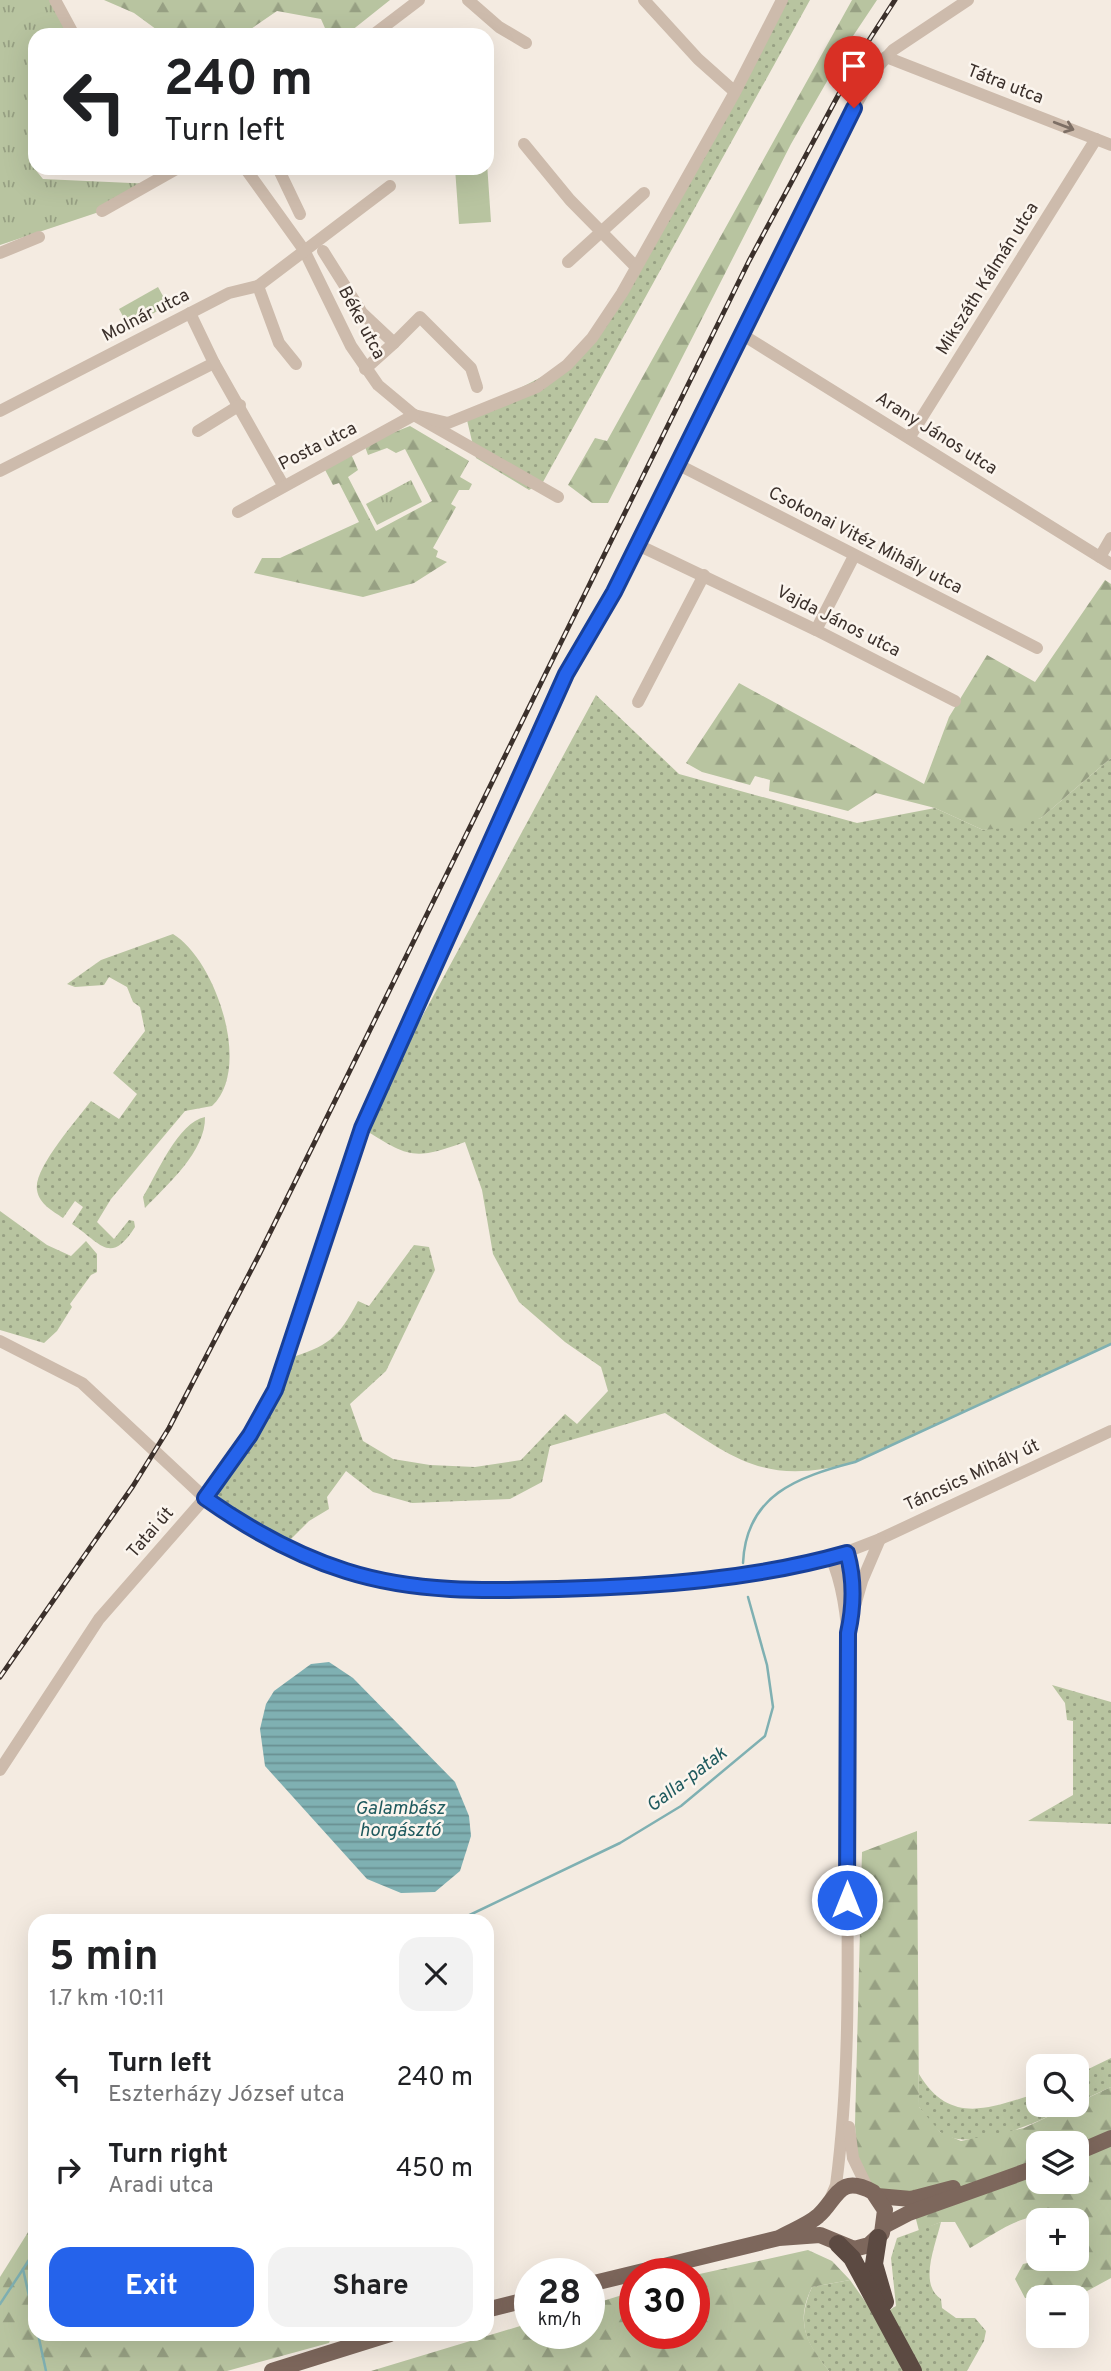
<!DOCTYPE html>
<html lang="en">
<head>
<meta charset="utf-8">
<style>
  :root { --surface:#fff; --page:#f2f2f2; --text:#202124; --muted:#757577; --accent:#2563eb }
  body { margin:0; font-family:Overpass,sans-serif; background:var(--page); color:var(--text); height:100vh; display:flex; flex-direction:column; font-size:26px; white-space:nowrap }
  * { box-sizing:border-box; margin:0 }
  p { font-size:23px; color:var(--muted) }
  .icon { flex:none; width:38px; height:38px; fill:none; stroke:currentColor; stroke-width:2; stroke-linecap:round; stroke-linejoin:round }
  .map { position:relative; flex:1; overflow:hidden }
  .sheet { position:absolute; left:28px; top:1914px; width:466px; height:427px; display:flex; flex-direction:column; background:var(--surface); border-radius:21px; box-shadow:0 7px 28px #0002 }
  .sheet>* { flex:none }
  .guide { position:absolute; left:28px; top:28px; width:466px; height:147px; border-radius:21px; box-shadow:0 7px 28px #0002; background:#fff; color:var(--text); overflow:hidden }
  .fabs { position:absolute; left:1026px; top:2054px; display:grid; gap:14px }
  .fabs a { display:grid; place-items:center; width:63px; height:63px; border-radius:14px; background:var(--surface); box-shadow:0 7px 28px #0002; font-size:35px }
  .speed { position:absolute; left:514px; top:2258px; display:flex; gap:14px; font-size:35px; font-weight:700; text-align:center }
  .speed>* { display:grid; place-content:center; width:91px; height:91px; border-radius:50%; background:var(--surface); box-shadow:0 7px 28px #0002; line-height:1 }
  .speed small { font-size:18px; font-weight:400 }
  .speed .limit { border:10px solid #d22; background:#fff; color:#111 }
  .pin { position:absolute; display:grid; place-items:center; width:60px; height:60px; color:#fff; margin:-72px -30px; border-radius:50% 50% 50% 0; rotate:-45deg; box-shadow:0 0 7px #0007 }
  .pin .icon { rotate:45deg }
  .me { position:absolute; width:77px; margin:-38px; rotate:0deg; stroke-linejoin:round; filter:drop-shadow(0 0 5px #0008) }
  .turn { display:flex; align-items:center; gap:24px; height:147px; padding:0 21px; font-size:32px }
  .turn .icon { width:91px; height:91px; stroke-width:2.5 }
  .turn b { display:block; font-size:49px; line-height:60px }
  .round { display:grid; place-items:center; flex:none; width:74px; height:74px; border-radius:21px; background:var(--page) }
  .overview { display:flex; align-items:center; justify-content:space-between; height:119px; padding:0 21px }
  h1 { font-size:42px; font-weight:700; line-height:52px }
  .primary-button { display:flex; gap:14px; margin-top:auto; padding:14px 21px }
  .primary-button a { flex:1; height:80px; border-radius:21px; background:var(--accent); color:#fff; font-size:28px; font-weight:700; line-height:80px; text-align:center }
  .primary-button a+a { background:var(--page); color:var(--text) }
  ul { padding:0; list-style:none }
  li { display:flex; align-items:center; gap:21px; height:91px; padding:0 21px }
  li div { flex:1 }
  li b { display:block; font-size:26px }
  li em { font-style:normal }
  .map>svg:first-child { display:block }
</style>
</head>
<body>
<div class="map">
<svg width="1111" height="2371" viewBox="0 0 1111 2371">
  <defs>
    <pattern id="grass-dots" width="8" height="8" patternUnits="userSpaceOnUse" patternTransform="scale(1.75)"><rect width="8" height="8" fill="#b8c4a0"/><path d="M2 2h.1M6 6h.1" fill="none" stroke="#97a083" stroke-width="1.8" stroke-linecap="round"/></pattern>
    <pattern id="forest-firs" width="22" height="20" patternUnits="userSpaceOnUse" patternTransform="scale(1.75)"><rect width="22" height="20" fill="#b8c4a0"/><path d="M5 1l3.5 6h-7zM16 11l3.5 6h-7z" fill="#97a083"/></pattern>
    <pattern id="park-tufts" width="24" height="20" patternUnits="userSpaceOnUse" patternTransform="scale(1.75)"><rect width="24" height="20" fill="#b8c4a0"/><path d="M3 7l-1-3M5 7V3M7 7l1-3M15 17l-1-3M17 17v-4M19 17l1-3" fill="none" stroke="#97a083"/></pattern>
    <pattern id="water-rules" width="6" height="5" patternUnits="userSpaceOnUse" patternTransform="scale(1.75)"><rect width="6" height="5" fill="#7fb0b2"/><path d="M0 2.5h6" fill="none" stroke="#699091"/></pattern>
  </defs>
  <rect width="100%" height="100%" fill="#f4ebe1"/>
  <g fill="url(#grass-dots)">
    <polygon points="780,0 810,0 543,482 529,490 476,458 466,416 555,370 608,316"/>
    <path d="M596 695 679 774 857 823 935 808 983 830 1041 818 1111 758V1344L855 1462C766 1486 737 1461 665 1413L550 1446 542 1482 510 1499 412 1503 373 1492 346 1471 327 1497 329 1509 309 1521 288 1542 205 1498 250 1435 287 1359C328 1346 338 1339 358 1301L369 1306 414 1245 429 1247 435 1270 386 1371 350 1404 363 1441 393 1459 430 1465 475 1467 521 1460 565 1414 577 1424 608 1391 601 1367 565 1342 519 1302 493 1254 482 1190 465 1142C413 1161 408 1157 362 1128Z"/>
    <path d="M173 934C215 959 253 1068 212 1106L185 1111 111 1199 97 1222 114 1239 129 1220 134 1221 135 1227C110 1266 101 1243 72 1224L83 1207 75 1201 63 1218C53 1211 39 1204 37 1190 33 1169 77 1120 91 1101L119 1119 137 1094 113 1073 145 1031 140 1007 133 1002 127 987 109 977 104 985 75 987 67 984 101 960Z"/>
    <path d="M205 1117C206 1151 167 1185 145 1208L143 1197C157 1174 178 1122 205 1117Z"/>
    <polygon points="0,1211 47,1245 71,1256 86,1241 97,1254 97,1272 91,1275 70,1304 72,1307 57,1331 44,1343 0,1330"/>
    <polygon points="1052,1685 1111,1702 1111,1824 1028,1821 1073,1795 1073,1721 1067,1720 1065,1703"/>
    <polygon points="1111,2058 1111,2087 1076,2103 1076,2075"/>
    <path d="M919 2074C950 2126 990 2108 1038 2093V2105H1072C1042 2120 971 2155 940 2132 932 2126 925 2115 919 2107Z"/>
    <path d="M941 2222C936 2244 918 2284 941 2299L942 2308 956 2318H975L986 2331 984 2341 967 2371H829C805 2342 796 2324 812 2287L850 2280 877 2318 896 2306 891 2258 897 2238Z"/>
  </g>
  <g fill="url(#forest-firs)" fill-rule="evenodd">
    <polygon points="104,0 390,0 346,35 328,35 321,19 277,11 242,35 164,35 134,13"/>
    <polygon points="852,0 877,0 853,36 791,144 608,503 592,503 568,485 595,438 607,441"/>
    <polygon points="410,426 469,461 460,477 472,484 469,490 459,490 451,504 456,507 433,548 438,551 436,557 447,562 414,583 363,597 254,573 262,558 280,558 359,522 339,483 333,485 323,466 351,454 358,470 348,477 376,531 432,501 405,449 396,453 387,448 368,455 364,444"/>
    <polygon points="1105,580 1111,584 1111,758 1041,818 1016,827 983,830 935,808 876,793 848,811 769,791 770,780 755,776 750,785 702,772 686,763 739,683 924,784 949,717 987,655 1035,682"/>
    <path d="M917 1831 919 2107 940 2132 961 2141 1024 2128 1111 2087V2278L1078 2296 1025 2298 1015 2279 1023 2264 1045 2259H1076V2221C1066 2221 1058 2216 1049 2215 1020 2214 994 2234 970 2248L955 2222H941L919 2231 911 2200 870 2187 857 2160 855 2125 862 1852ZM1038 2144H1076V2182H1038Z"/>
    <polygon points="35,2221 35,2334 332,2335 329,2343 227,2371 0,2371 0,2277"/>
    <path d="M808 2250 832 2261 850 2280 812 2287C795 2323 806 2342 829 2371H371L530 2323V2333H590V2305L635 2291V2333H695V2275Z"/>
  </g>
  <g fill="url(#park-tufts)">
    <polygon points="0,0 54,0 74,35 35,35 35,147 31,150 34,168 43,179 153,184 102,211 0,245"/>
    <polygon points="411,480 422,502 377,525 366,504"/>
  </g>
  <g fill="#b8c4a0">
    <polygon points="487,163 491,222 459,224 455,168 486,168"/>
    <polygon points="158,287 168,305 129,327 119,309"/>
  </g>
  <polygon fill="url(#water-rules)" points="329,1662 353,1678 455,1782 469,1816 471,1836 460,1871 435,1892 401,1893 367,1879 265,1766 260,1729 266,1704 274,1691 311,1664"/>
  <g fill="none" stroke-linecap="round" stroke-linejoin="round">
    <g stroke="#7fb0b2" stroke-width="2.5">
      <path d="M743 1563C746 1495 797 1477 855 1462L1111 1344"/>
      <polyline points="455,1922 620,1843 681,1806 765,1736 773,1707 767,1665 748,1597"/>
      <polyline points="23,2269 35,2323"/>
      <polyline points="0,2304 35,2251"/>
      <polyline points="38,2334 46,2371"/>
    </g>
    <g stroke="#cdbbac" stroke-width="12">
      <polyline points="55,0 74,35"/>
      <polyline points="468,0 499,27 526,43"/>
      <polyline points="644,0 698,59 735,92"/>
      <polyline points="373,35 419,0"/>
      <polyline points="886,57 1111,145"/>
      <polyline points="524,144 570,200 636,267"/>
      <polyline points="245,168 304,250 351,346 378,385 414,415 558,497"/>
      <polyline points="278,168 300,214"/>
      <polyline points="102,211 178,168"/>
      <polyline points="323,251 362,313 394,343 365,369"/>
      <polyline points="0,253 39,237"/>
      <polyline points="568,262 644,193"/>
      <polyline points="258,286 279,343 296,364"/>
      <polyline points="190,313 214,363 283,485"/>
      <polyline points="743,335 1111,564"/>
      <polyline points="394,343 420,317 471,368 477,387"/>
      <polyline points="0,411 229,293 258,286 390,186"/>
      <polyline points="414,415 448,423 537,387 567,365 592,338 622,293 735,92 782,0"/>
      <polyline points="198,431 240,405"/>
      <polyline points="909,438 1096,139"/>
      <polyline points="677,464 1037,648"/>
      <polyline points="0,471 214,363"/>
      <polyline points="238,512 414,415"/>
      <polyline points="638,545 816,630 955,701"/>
      <polyline points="1100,557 1111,538"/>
      <polyline points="816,630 854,556"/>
      <polyline points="638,702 704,575"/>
      <polyline points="0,1341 82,1383 205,1498 262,1535 348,1572 432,1588 653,1587 743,1576 831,1558 880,1539 1111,1431"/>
      <polyline points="847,1553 853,1574 853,1597"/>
      <path d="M831 1558C859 1618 848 1746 847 1815 847 1939 852 2063 836 2185L831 2197"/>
      <polyline points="848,1630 862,1581 880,1539"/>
      <polyline points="0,1770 99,1619 205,1498 250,1435 275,1390 362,1128 576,655 614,592 743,335 843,128 876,69 893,50 968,0"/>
      <polyline points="849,2127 853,2158 868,2189"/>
    </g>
    <g stroke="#7d675c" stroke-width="16">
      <polyline points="1076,2153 1111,2138"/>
      <polyline points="877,2196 911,2199 953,2188"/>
      <polyline points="884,2226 909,2213 1038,2167"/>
      <path d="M590 2284 779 2238 820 2235 854 2249 869 2245 882 2233 885 2210 873 2192C838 2173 837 2200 818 2216 808 2225 791 2231 779 2238"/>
      <polyline points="486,2310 530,2299"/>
      <polyline points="272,2371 390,2334"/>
    </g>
    <g stroke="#5c4a42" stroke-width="18">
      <polyline points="878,2238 874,2264 885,2302"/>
      <polyline points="838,2244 852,2258 913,2371"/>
    </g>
    <defs>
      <polyline id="rail" points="0,1677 133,1486 169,1428 259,1255 749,261 862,51 895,0"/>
    </defs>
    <use href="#rail" stroke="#3b302b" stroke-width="5"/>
    <use href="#rail" stroke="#fbf5ee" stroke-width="2.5" stroke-dasharray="8" stroke-linecap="butt"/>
  </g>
  <defs><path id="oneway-shaft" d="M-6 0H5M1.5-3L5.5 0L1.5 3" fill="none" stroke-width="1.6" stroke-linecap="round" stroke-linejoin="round" transform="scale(1.75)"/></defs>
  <use stroke="#7d6f65" href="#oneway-shaft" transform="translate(1064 126) rotate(21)"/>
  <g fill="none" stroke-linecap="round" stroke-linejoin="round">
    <defs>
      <path id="route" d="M847 1900 848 1633C854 1606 855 1581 847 1553 752 1580 656 1586 558 1589 486 1591 415 1593 346 1571 295 1555 249 1529 205 1498L250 1435 275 1390 362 1128 566 674 614 592 854 108"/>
    </defs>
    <use href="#route" stroke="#184099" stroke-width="18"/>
    <use href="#route" stroke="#2563eb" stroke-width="12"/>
  </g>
  <g text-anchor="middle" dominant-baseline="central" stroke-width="5" stroke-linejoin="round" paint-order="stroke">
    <g font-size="18" fill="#3b302b" stroke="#fbf5ee">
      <text transform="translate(1005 85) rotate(21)">Tátra utca</text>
      <text transform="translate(988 279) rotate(-58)">Mikszáth Kálmán utca</text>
      <text transform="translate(146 316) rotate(-27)">Molnár utca</text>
      <text transform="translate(361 323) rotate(62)">Béke utca</text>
      <text transform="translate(936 434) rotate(32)">Arany János utca</text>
      <text transform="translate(318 447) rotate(-27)">Posta utca</text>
      <text transform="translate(865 541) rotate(27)">Csokonai Vitéz Mihály utca</text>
      <text transform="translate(838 622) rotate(27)">Vajda János utca</text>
      <text transform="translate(972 1476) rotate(-25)">Táncsics Mihály út</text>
      <text transform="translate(151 1533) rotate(-49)">Tatai út</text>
    </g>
    <g font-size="19" font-style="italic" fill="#1f5a5e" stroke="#fbf5ee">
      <text transform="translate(687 1780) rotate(-37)">Galla-patak</text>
      <text x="400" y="1809">Galambász<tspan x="400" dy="22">horgásztó</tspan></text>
    </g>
  </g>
</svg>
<div class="fabs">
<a><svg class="icon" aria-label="search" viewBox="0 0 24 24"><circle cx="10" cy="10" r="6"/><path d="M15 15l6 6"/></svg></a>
<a><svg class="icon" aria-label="layers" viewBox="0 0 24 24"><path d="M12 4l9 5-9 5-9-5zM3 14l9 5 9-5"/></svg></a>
<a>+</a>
<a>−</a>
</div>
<div class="speed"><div>28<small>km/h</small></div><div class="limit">30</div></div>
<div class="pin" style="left:854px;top:108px;background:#d93025"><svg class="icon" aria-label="arrive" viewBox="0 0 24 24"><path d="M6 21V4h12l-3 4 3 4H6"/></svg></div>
<svg class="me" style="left:847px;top:1900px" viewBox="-20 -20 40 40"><circle r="17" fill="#2563eb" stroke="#fff" stroke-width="3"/><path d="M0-11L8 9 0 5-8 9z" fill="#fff"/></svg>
<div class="guide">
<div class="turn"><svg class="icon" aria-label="left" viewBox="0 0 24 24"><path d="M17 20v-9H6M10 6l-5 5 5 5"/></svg><div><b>240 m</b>Turn left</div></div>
</div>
<section class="sheet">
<div class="overview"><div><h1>5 min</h1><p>1.7 km · 10:11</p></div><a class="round"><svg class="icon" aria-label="close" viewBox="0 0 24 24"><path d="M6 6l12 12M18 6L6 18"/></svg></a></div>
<ul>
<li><svg class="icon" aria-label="left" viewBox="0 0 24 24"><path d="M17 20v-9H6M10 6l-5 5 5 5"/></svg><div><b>Turn left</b><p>Eszterházy József utca</p></div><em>240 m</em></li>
<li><svg class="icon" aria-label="right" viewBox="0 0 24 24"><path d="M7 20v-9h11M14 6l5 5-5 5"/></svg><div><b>Turn right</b><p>Aradi utca</p></div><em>450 m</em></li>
</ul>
<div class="primary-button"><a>Exit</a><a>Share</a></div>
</section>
</div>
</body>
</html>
